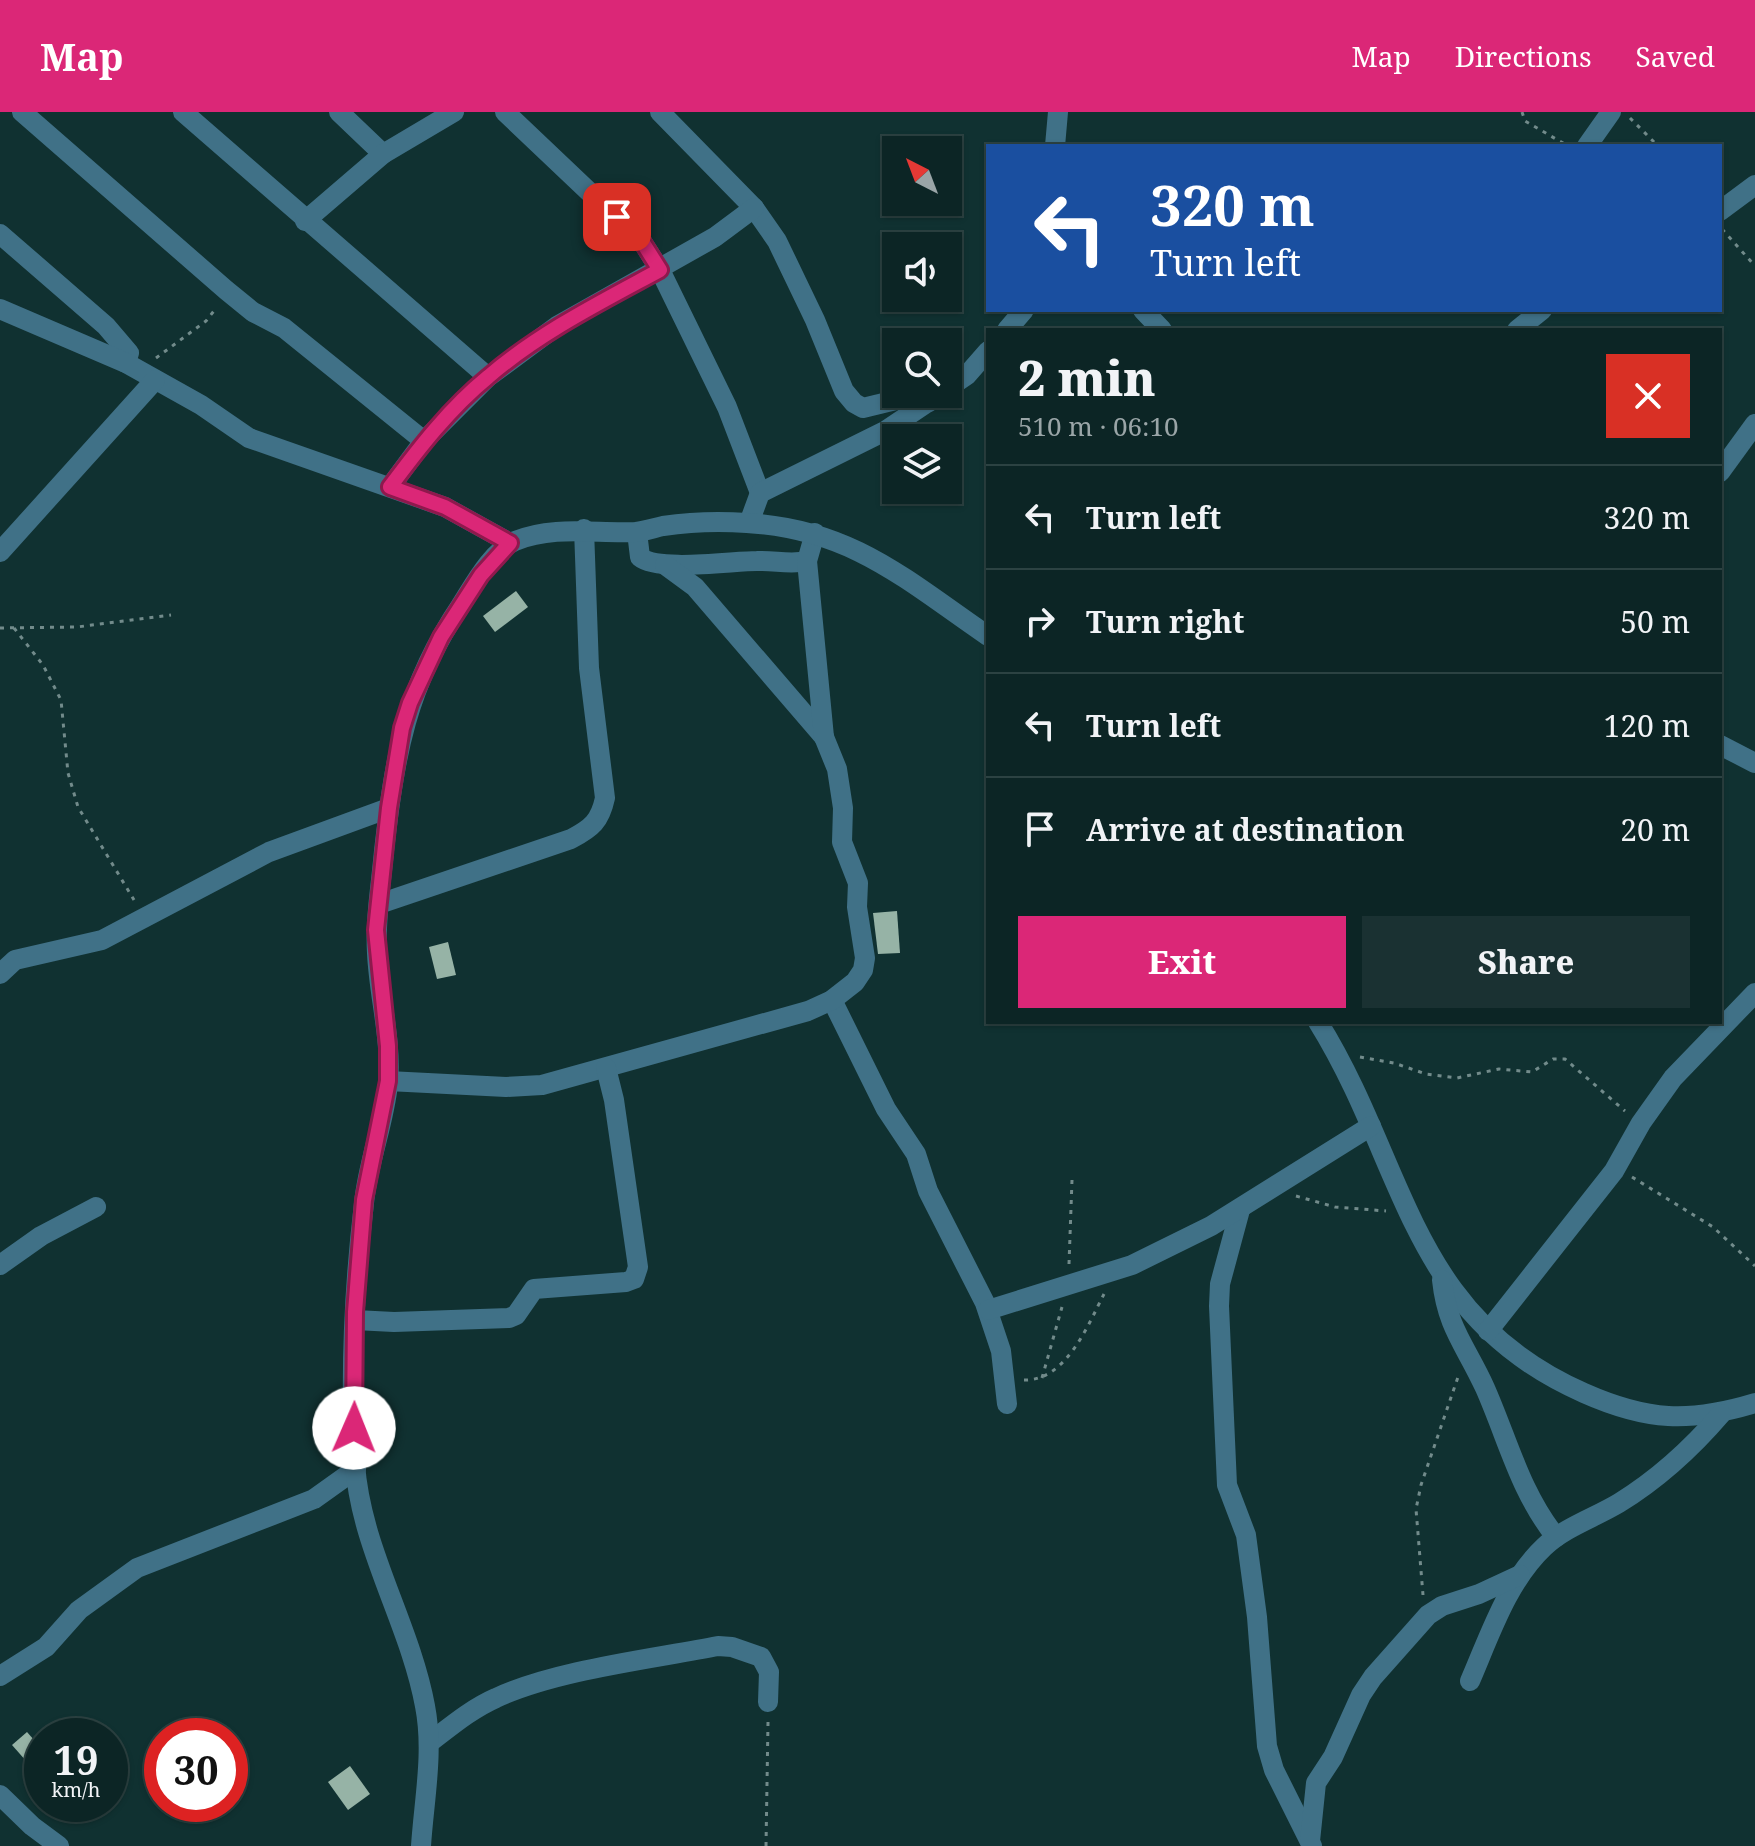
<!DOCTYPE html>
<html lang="en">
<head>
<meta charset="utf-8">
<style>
  :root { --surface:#0c2525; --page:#1a3132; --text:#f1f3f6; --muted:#9aa5a7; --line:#2c4242; --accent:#db2777 }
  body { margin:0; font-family:"Noto Serif",serif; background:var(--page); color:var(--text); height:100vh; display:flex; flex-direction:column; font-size:30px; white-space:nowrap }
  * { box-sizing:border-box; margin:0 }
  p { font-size:26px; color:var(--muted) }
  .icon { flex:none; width:44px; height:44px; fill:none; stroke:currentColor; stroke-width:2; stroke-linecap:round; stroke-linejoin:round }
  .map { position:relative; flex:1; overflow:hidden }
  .details { position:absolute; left:986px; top:216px; width:736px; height:696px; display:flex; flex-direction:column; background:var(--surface); border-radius:0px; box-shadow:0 2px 6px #0004,0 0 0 2px var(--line) }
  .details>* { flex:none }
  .top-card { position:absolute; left:986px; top:32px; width:736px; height:168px; border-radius:0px; box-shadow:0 2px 6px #0004,0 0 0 2px var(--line); background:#1a4fa0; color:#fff; overflow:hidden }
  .needle { width:52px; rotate:318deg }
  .fabs { position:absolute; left:882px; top:24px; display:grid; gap:16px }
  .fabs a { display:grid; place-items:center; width:80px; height:80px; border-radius:0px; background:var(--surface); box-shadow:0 2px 6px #0004,0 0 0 2px var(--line); font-size:40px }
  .speed { position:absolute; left:24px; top:1606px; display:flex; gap:16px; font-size:40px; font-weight:700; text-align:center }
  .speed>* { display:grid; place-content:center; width:104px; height:104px; border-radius:50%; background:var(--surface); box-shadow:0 2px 6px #0004,0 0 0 2px var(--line); line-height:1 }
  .speed small { font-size:20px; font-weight:400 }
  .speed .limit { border:12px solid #d22; background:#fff; color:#111 }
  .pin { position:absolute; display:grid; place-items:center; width:68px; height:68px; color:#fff; margin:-34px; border-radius:16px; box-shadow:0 4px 12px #0006 }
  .me { position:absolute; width:88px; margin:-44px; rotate:1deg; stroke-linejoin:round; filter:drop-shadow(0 0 6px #0008) }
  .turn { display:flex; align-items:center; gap:28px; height:168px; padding:0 32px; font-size:36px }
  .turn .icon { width:104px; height:104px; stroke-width:2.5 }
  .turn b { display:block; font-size:56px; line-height:68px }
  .round { display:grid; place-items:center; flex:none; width:84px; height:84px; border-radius:0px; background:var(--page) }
  .headline { display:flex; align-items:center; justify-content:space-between; height:136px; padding:0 32px }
  h1 { font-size:48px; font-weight:800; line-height:60px }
  .primary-button { display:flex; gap:16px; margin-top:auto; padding:16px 32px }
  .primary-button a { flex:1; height:92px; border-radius:0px; background:var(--accent); color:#fff; font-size:32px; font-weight:800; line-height:92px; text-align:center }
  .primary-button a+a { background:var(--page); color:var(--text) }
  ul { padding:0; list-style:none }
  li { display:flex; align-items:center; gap:24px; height:104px; padding:0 32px; border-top:2px solid var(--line) }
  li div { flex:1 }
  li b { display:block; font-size:30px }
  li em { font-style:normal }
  header { display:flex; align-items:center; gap:48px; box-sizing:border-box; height:112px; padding:0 40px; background:var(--accent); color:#fff }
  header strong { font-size:38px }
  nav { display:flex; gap:44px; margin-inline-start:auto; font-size:28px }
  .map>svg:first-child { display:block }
</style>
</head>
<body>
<header>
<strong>Map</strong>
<nav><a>Map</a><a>Directions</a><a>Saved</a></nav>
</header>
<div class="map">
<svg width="1755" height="1734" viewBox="0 0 1755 1734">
  <rect width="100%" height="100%" fill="#103131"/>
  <g fill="#96b3a6">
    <polygon points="516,479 528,495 495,520 483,504"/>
    <polygon points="897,799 900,841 878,842 873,801"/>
    <polygon points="448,830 456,863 437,867 429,835"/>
    <polygon points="27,1620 42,1637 42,1667 12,1633"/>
    <polygon points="350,1654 370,1682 348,1698 328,1670"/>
  </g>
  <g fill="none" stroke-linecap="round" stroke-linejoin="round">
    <g stroke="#728b8b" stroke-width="3" stroke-dasharray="4 6" stroke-linecap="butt">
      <polyline points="1522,0 1525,9 1568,34"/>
      <polyline points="1630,6 1658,34"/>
      <polyline points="1722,117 1755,154"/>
      <polyline points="156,246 206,209 217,195"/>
      <polyline points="0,516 77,515 171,503"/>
      <polyline points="14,516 43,553 61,588 68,661 78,695 134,788"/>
      <polyline points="1360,945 1394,951 1426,962 1457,966 1499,957 1532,960 1553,947 1565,947 1625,999"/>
      <polyline points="1632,1065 1713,1115 1755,1154"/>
      <polyline points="1296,1084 1335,1095 1386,1099"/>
      <polyline points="1069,1152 1072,1068"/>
      <polyline points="1042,1266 1062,1195"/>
      <path d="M1024 1268C1066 1269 1088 1213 1104 1182"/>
      <polyline points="1423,1483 1416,1397 1421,1373 1458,1265"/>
      <polyline points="766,1734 768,1610"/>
    </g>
    <g stroke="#407187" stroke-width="20">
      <polyline points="22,0 226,178 253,200 284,216 424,329"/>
      <polyline points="183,0 488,265"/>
      <polyline points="339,0 383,42"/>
      <polyline points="505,0 643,131 660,158 727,295 760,381"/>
      <polyline points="660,0 754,96 777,129 815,208 844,279 854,291 863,296 904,286 929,290"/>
      <polyline points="1055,34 1058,0"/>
      <polyline points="1587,34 1611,0"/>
      <polyline points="1720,99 1755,73"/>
      <polyline points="305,109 383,42 454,0"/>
      <polyline points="0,122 106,214 129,241 126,251"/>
      <polyline points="0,197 126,251 201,293 249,326 445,395 510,431"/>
      <polyline points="1143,198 1162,218"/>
      <polyline points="1007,218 1024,198"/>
      <polyline points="1517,218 1542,198"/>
      <polyline points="948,276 967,263 988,239"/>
      <polyline points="1720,360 1755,312"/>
      <polyline points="390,375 424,329 488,265 557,214 715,125 754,96"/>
      <polyline points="749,411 760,381 885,319 940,282"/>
      <path d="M637 420 640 445C658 460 732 449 757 449 774 448 790 453 807 449"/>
      <polyline points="0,440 155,268"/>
      <polyline points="665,453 695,475 824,625"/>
      <polyline points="1720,633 1755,651"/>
      <path d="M379 792 571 727C592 716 600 709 605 686L589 556 584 417"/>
      <polyline points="0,862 15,848 102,828 269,740 389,696"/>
      <polyline points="832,888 886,997 916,1042 928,1079 985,1191 1001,1239 1007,1292"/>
      <path d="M1318 910C1407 1053 1408 1204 1584 1281 1647 1309 1689 1311 1755 1291"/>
      <polyline points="388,969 506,975 542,973 808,899 832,888 855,870 863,858 865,846 857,795 858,771 842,730 843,696 837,657 824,625 807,449 815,421"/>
      <polyline points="1240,1098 1220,1172 1219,1194 1227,1373 1246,1423 1257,1505 1267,1634 1274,1658 1312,1734"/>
      <polyline points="0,1153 41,1124 96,1095"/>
      <path d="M1442 1168C1447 1216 1466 1234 1485 1276 1508 1328 1520 1380 1556 1425"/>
      <polyline points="988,1198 1132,1153 1211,1114 1371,1014"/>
      <polyline points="355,1208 394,1210 509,1206 516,1203 534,1177 626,1170 634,1167 638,1155 614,988 606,956"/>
      <polyline points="1488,1219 1614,1059 1641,1011 1673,966 1755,881"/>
      <polyline points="0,1564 46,1535 79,1498 137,1456 314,1387 356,1357"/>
      <path d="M1470 1569C1490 1523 1507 1470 1544 1435 1565 1415 1594 1406 1619 1391 1658 1367 1691 1337 1721 1302"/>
      <path d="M429 1631C450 1615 471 1597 496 1586 556 1558 652 1547 718 1534L732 1535 761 1545 769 1560 768 1590"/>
      <polyline points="0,1683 32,1714 59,1734"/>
      <polyline points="1310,1729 1316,1671 1333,1645 1361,1583 1373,1565 1428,1503 1442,1494 1479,1482 1520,1463"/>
      <path d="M421 1734C424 1688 434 1640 425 1594 410 1512 361 1437 355 1352 350 1266 354 1176 364 1091 368 1050 384 1012 388 972 392 928 379 885 377 841 375 807 381 773 384 739 395 642 406 575 461 493 475 471 491 440 515 429 554 413 596 422 636 420 645 419 654 416 663 414 690 410 720 409 747 411 852 417 906 468 988 524"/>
    </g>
  </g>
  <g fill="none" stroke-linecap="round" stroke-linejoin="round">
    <defs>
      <path id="route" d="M354 1316 355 1200 364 1088 388 969V934L376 818 389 696 402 616 410 591 441 525 481 463 510 431 445 395 390 375C419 336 450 296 488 265 539 221 601 190 660 158L643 131 617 105"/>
    </defs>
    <use href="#route" stroke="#8e194d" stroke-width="20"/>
    <use href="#route" stroke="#db2777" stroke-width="14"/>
  </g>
</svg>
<div class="fabs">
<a><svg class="needle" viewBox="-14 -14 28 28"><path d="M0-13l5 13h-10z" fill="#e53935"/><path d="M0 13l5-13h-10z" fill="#9aa5a7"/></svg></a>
<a><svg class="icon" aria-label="sound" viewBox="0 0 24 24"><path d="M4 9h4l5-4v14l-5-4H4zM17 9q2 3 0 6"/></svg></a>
<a><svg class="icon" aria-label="search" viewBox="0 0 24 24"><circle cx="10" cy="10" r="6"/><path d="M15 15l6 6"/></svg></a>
<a><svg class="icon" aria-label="layers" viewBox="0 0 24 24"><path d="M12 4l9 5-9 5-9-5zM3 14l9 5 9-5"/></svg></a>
</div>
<div class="speed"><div>19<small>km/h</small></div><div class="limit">30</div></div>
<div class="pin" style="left:617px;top:105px;background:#d93025"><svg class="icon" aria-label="arrive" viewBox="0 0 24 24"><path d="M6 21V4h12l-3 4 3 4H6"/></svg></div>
<svg class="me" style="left:354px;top:1316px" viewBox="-20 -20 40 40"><circle r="19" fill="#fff"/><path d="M0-13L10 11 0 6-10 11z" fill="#db2777"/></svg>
<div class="top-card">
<div class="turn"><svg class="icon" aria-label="left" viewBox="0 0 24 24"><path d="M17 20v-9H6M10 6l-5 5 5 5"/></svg><div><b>320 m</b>Turn left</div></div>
</div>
<section class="details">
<div class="headline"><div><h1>2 min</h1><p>510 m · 06:10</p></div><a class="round" style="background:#d93025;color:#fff"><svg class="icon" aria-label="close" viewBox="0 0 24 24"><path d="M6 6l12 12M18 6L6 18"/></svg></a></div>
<ul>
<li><svg class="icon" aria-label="left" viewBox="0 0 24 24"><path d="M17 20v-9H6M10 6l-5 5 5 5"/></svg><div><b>Turn left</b></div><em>320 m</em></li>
<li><svg class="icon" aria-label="right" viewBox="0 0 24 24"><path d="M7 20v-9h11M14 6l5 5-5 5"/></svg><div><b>Turn right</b></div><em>50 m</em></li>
<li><svg class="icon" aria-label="left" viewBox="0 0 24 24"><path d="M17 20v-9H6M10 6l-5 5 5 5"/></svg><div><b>Turn left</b></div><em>120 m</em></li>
<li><svg class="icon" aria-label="arrive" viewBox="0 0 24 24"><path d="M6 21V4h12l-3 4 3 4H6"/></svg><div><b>Arrive at destination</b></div><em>20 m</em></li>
</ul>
<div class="primary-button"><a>Exit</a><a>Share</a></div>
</section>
</div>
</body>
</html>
